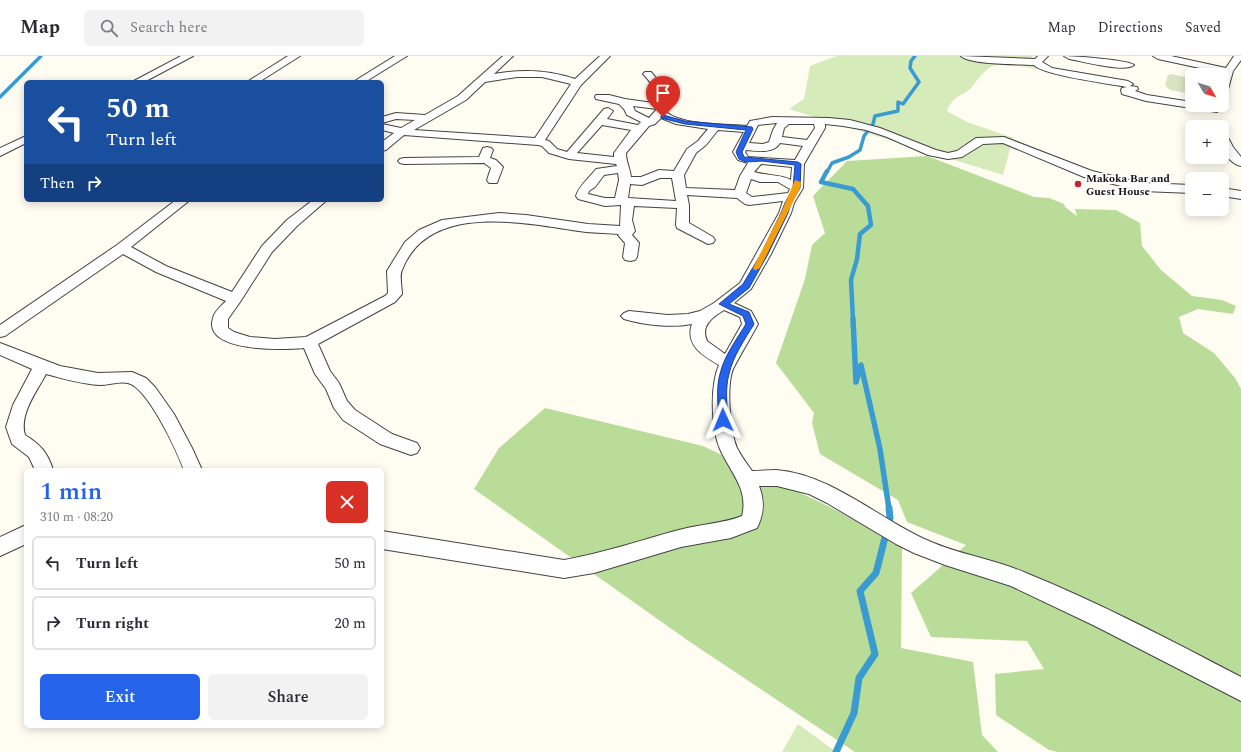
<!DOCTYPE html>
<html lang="en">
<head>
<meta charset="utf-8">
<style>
  :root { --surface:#fff; --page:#f2f2f3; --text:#2b2b33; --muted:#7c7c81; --line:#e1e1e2; --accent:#2563eb }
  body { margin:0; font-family:Spectral,serif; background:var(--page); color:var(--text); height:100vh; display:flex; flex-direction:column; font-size:15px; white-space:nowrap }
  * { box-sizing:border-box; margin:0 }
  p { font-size:13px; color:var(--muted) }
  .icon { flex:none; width:22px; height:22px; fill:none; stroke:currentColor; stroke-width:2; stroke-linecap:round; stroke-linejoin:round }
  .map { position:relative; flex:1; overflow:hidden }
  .panel { position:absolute; left:24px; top:412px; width:360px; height:260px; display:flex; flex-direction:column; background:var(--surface); border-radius:6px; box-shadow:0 2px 10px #0003 }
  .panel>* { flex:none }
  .top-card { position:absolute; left:24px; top:24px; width:360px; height:122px; border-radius:6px; box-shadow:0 2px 10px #0003; background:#1a4fa0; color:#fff; overflow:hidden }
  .needle { width:26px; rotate:128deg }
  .controls { position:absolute; left:1185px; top:12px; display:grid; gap:8px }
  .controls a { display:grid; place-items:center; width:44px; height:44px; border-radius:6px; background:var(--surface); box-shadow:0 2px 10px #0003; font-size:20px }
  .pin { position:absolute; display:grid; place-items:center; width:34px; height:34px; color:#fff; margin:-41px -17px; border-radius:50% 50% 50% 0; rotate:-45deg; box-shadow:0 0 4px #0007 }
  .pin .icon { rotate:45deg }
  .me { position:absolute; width:44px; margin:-22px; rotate:359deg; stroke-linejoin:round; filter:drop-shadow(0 0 3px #0008) }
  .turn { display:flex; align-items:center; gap:14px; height:84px; padding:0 16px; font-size:18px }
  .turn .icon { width:52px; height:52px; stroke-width:2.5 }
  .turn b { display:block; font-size:28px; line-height:34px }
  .then { display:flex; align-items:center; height:38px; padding:0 16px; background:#0003; gap:8px; font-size:15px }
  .round { display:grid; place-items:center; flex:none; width:42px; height:42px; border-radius:6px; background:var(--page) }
  .head { display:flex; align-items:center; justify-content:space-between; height:68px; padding:0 16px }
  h1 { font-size:24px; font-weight:600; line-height:30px; color:var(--accent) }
  .button { display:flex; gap:8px; margin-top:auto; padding:8px 16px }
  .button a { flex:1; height:46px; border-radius:6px; background:var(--accent); color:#fff; font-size:16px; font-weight:600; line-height:46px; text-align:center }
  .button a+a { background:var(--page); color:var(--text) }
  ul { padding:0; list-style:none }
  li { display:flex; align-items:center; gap:12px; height:54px; margin:0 8px 6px; padding:0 8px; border:2px solid var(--line); border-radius:6px }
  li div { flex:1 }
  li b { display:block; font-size:15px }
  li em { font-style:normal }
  header { display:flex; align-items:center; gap:24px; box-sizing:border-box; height:56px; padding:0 20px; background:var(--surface); border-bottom:1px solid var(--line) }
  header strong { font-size:19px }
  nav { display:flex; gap:22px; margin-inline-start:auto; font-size:14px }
  .search { width:280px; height:36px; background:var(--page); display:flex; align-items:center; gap:10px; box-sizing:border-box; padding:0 14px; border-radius:6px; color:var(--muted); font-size:15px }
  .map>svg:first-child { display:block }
</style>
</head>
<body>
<header>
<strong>Map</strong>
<div class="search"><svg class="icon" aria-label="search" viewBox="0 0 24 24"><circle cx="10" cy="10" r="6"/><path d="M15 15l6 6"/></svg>Search here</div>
<nav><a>Map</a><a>Directions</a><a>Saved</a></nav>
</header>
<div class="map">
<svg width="1241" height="696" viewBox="0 0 1241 696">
  <rect width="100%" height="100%" fill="#fffcf2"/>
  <g fill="#d5ebba">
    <path d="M837 0H1032L1035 10 1058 17C1046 15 1006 6 996 9 984 12 978 24 971 32 960 42 954 38 947 55L967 66 1013 82 1003 119 789 53 804 43 810 10Z"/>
    <polygon points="798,668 836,696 782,696"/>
  </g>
  <g fill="#badc99">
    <polygon points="927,100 1034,141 1049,142 1064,148 1065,151 1077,160 1075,153 1116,154 1140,167 1142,190 1161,214 1192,240 1222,244 1236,250 1233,258 1198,253 1179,261 1183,277 1214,297 1235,322 1241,333 1241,696 1058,696 1049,694 996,659 995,618 1044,613 1027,585 931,581 911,537 966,489 907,466 898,444 820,398 812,367 814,357 776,307 805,223 812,189 825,177 813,140 847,105"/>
    <polygon points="545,352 703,390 830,451 902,490 901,592 973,606 982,679 998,696 855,696 690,586 474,433 499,392"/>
  </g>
  <polygon fill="#d9e3c1" points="1172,18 1188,22 1188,24 1192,25 1192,38 1170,34 1165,29 1168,19"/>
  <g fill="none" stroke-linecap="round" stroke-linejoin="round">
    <g stroke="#3a9bd1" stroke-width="3.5">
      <polyline points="0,41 41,0"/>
      <polyline points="827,116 832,107 849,101 860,94 864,80 873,68 875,60 898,55 898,46 903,48 919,26 910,12 911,5 915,0"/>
    </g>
    <polyline stroke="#3a9bd1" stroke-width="4.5" points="827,115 821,126 853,133 868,150 871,169 860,178 857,203 851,224 853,264"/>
    <polyline stroke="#3a9bd1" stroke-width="5.5" points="853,263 856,326 861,309 880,393 889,453"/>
    <polyline stroke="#3a9bd1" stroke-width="7" points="836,696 854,657 859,622 875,598 860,535 876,517 890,462 889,452"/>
    <defs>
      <g id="minor">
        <polygon points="181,0 193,0 144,26 132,26"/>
        <polygon points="288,0 300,0 259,26 247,26"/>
        <polygon points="395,0 407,0 365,26 353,26"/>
        <path d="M503 0H513L494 18C521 13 549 14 575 23L600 0H610L581 29 545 84 549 85 557 93 567 96 604 53 608 52 613 55 607 63 638 69 641 66 627 59 624 53 619 48 596 43 595 41 596 39H609L625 43 660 48 666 37 656 33 645 20 643 18 645 16H651L662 29 676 34 677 36 666 56C684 70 725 68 747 70L750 65 772 61 829 62 850 64 880 72 936 94 948 97 957 95 976 82 1004 81 1092 115 1142 127 1192 129V137L1142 135 1084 121 1003 87 983 88 962 101 948 103 928 99 887 81 866 74 843 70 825 68V72L804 108 803 132 794 147 791 157 771 198 751 233 734 247 751 255 758 268C750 283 740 299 733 313 726 330 730 376 737 392 741 400 747 408 752 415 760 415 768 414 776 414 831 418 880 464 929 485 960 499 995 503 1026 517 1100 547 1170 584 1241 621V645L1095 570 1011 530 945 509 914 497 896 488 827 447 809 438 777 430H759C765 445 764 458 757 472L731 482 681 491 594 517 564 522 382 493V475L564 504C604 497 641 484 679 474 700 468 722 468 742 460 749 433 730 416 720 393 711 373 710 329 719 309 702 299 685 289 692 268 671 272 644 269 624 263L621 260 624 257 629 255 668 259 688 258 700 255 714 247 740 227 779 157 783 145 749 149 745 148 737 142 687 139 689 149V167L713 181 715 184 713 187 708 188 677 172 676 169 677 152 634 150 632 164 635 175 632 179 639 187 637 201 635 204 630 205 625 204 623 201 625 187 618 179 619 178C608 177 597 177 586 176 529 168 429 144 402 214 399 220 402 231 402 238L395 246 318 288 330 315 339 327 347 345 355 354 392 378 417 387 420 392 417 397 411 399 380 388 343 364 334 352 326 333 315 318 304 292C285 294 202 297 213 262 214 256 222 249 226 245L156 216 123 198 5 280 0 281V269L117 189 176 144H190L131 191 166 210 232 236 262 190 287 164 313 144H327L297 170 272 196 240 246 228 263V272L234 276 250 281 275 283 306 281 385 240 388 237 387 215 405 186 419 174 442 164 499 157 526 159 588 168 620 170 621 149 605 150 578 143 576 140C578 131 589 122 596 113L617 110 616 108 569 103 549 97 542 90 538 89 404 79 386 94 382 95V86L394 77 382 74V68L401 72 415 64 396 63 382 67V61L396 57 425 59 458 40ZM517 21H542L571 28 535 82 414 74 466 44 485 26ZM633 50 657 53 649 62 635 55ZM661 62 676 68 708 73 698 85 687 93 674 115 659 114 641 121H631C630 112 626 106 626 97L649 70 655 68ZM777 67 773 74 769 86 763 88 749 87 758 69ZM789 68H814L815 72 807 84 782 81 784 72ZM602 69 631 74 614 97V101L577 97ZM718 74 744 76 733 96 738 104 748 107 740 120 735 134 686 132 684 119 696 97 706 89ZM780 87 803 90 795 104 748 101 745 96 746 94C756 95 774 98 780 87ZM761 108 792 111 791 124C779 118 767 120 754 116ZM618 117 619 124 615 142H605L588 138 589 135 595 131 604 119ZM660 122H672L676 145 628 142 630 128 642 129ZM751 123 760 126H778L790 133 788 137 752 141 746 137ZM724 254 740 261 742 268 725 298 707 285C700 269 713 261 724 254Z"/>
        <path d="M961 0 1035 3 1038 0H1048L1042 6 1052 12 1128 25 1133 28 1130 30 1137 31 1138 33 1135 35 1147 39 1192 46V49H1211L1221 51 1222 53 1217 56 1146 45 1122 38 1121 34 1122 32 1127 31C1111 28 1042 19 1034 9 1020 8 970 9 961 0Z"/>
        <path d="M1064 0C1074 0 1129 4 1134 9 1126 17 1081 5 1069 3Z"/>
        <polygon points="1153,0 1171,0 1226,12 1234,0 1241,0 1241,4 1233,15 1227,37 1222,40 1223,17 1158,3"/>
        <path d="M1222 77 1226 78 1233 91 1241 101V110C1234 109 1225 100 1222 93 1221 89 1222 82 1222 77Z"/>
        <polygon points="26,80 26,87 0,100 0,92"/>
        <polygon points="487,91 491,92 493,94 490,102 496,104 503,111 497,127 489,127 487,124 491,112 484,107 404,108 400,107 398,105 400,103 404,102 479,101 483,92"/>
        <polygon points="1222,132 1241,135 1241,143 1222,140"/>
        <path d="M0 287 60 310 98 317 132 316 146 322 155 331 174 358 192 392 202 414H184C177 395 148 332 128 327 119 325 109 329 100 329 82 328 64 323 46 318 37 335 19 358 25 379 40 388 48 397 53 414H35L29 401 12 388 6 371 13 349 32 313 0 299Z"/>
        <polygon points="26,469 26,488 0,500 0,481"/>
      </g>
    </defs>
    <use href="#minor" stroke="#434343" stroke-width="2"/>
    <use href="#minor" fill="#fff" fill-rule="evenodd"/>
  </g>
  <path fill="#2563eb" stroke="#184099" d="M663 59 685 65 752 71 753 73 742 96 744 101 798 106 801 108 800 132 791 147 788 157 768 198 749 232 729 248 749 256 754 268C745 283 733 300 729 318 725 332 727 349 728 364L723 368 719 364C718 349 716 332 720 318 724 300 737 283 746 268L743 260 719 248 743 228 761 198 781 157 785 147 793 132 795 109 762 105 746 106 739 103 736 96 746 74 685 68 661 62V60Z"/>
  <polygon fill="#f59e0b" points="795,124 801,126 800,132 760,212 756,214 754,214 753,212 781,157"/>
  <circle fill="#c42331" stroke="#fff" stroke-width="1.5" cx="1078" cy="128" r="4"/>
  <g text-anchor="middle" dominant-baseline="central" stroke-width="4" stroke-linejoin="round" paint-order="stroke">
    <g font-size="11" font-weight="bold" fill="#101010" stroke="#fff" text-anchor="start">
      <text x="1086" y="122">Makoka Bar and<tspan x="1086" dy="13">Guest House</tspan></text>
    </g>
  </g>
</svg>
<div class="controls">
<a><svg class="needle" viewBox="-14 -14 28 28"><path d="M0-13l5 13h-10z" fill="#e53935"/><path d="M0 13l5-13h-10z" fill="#7c7c81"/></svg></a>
<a>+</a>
<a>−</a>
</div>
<div class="pin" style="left:663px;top:61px;background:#d93025"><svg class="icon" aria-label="arrive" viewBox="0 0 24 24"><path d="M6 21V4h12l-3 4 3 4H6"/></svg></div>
<svg class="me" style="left:723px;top:364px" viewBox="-20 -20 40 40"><path d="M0-17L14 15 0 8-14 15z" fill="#2563eb" stroke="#fff" stroke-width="4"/></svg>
<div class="top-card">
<div class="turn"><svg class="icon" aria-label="left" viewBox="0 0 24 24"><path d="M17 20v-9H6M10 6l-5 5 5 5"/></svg><div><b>50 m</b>Turn left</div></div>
<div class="then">Then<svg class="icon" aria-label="right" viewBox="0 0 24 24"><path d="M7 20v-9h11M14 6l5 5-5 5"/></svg></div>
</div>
<section class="panel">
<div class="head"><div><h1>1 min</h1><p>310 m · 08:20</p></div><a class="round" style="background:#d93025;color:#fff"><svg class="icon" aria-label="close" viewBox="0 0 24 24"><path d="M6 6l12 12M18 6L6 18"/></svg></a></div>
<ul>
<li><svg class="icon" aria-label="left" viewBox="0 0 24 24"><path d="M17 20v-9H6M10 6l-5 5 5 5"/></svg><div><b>Turn left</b></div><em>50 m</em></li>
<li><svg class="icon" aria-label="right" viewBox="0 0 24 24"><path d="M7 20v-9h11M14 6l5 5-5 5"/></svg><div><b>Turn right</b></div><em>20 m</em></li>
</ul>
<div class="button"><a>Exit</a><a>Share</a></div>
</section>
</div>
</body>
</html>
